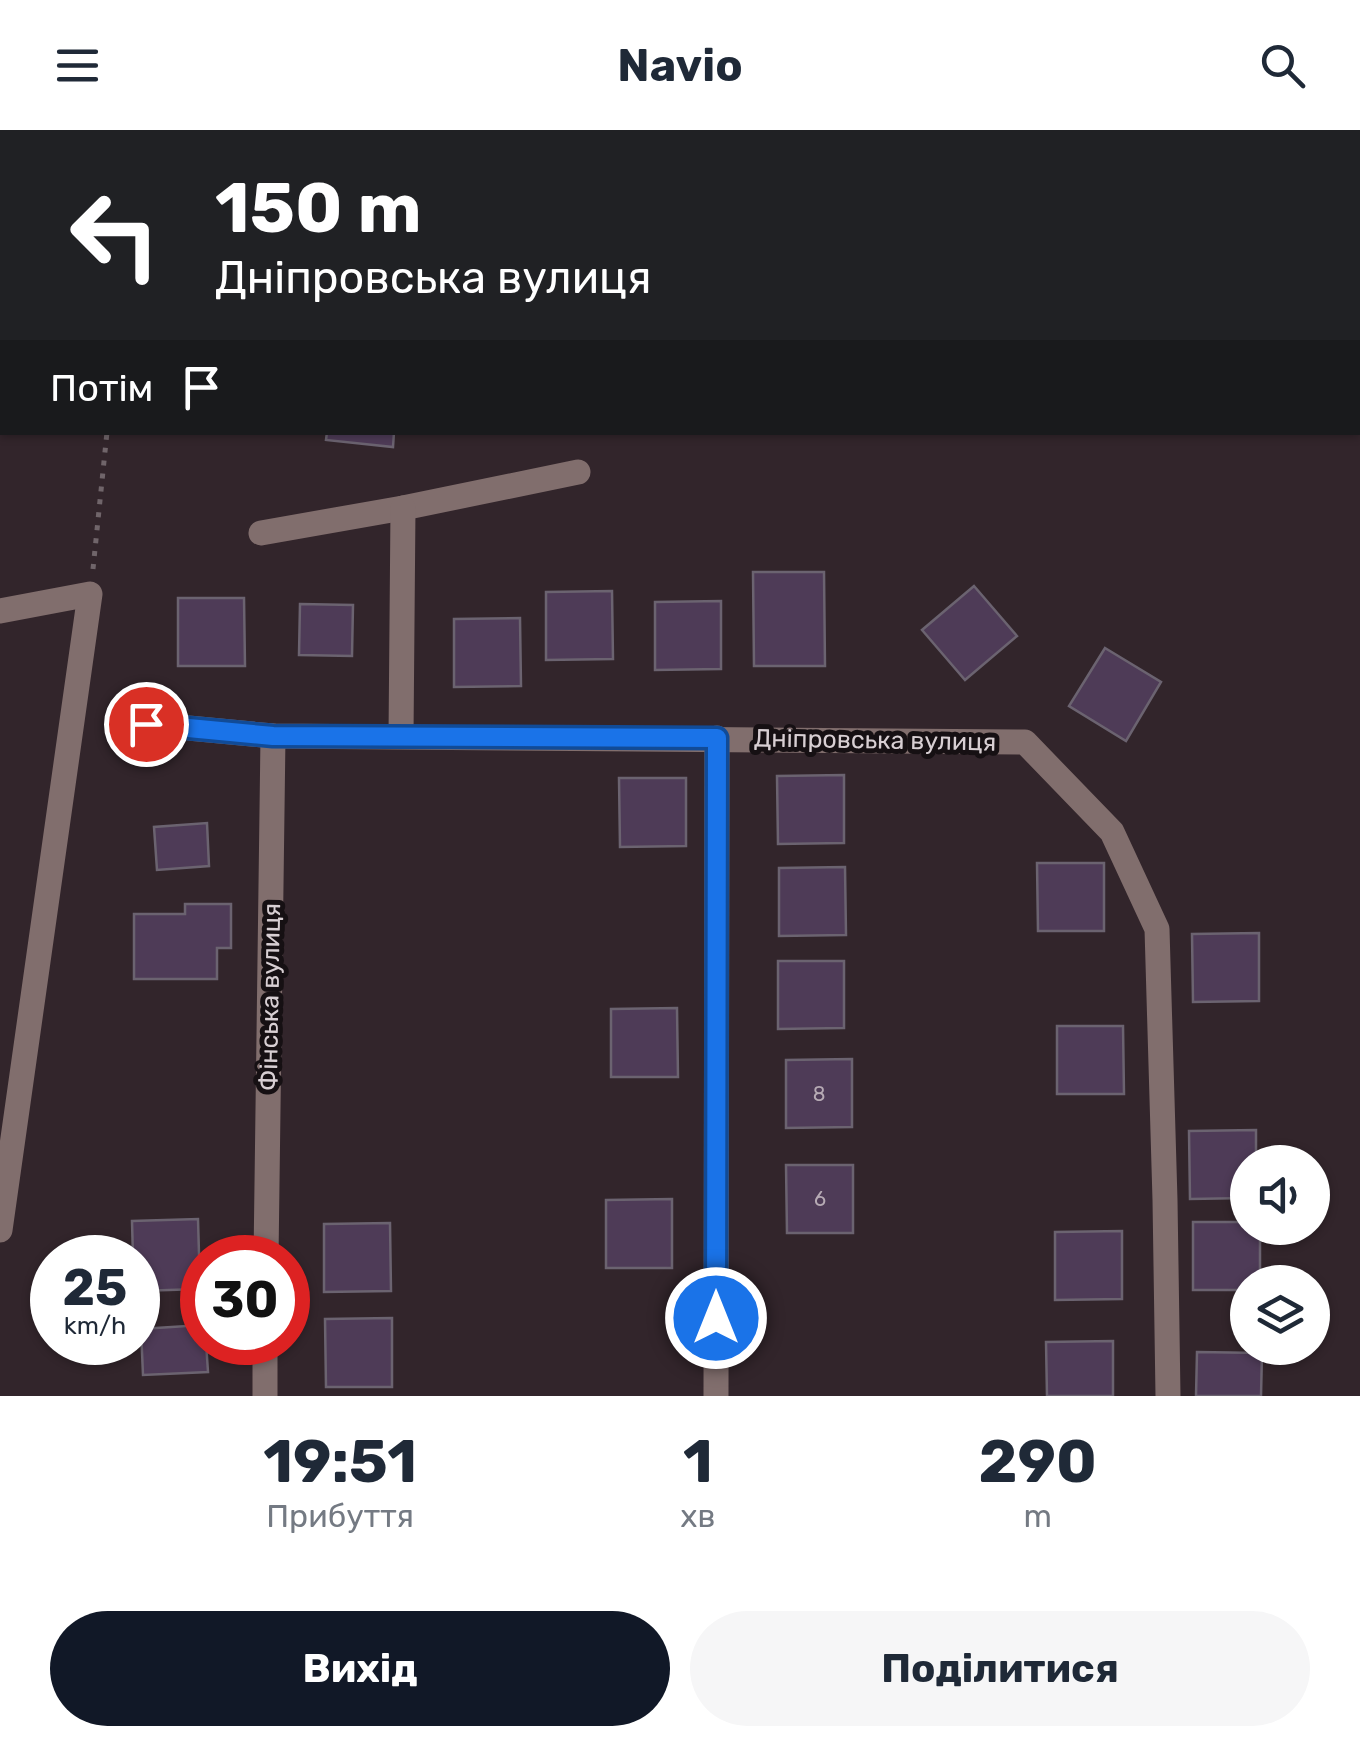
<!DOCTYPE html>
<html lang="uk">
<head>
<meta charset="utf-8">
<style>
  :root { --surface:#fff; --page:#f6f6f7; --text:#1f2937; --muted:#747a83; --accent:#111827 }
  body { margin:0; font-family:Rubik,sans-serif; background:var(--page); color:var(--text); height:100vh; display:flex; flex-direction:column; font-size:38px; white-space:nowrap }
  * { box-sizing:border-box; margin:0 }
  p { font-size:32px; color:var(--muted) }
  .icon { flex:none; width:55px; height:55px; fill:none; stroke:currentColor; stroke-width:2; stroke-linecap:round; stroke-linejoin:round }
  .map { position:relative; height:1266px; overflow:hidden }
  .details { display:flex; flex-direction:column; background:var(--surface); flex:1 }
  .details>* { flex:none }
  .banner { position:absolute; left:0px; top:0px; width:1360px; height:305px; box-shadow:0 2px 8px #0004; background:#202124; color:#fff; overflow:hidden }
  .fabs { position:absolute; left:1230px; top:1015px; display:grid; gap:20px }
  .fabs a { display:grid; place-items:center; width:100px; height:100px; border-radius:50%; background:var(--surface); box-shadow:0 2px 8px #0004; font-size:50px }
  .speed { position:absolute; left:30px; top:1105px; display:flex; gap:20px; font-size:50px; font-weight:700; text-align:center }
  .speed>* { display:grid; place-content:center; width:130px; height:130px; border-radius:50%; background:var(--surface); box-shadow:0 2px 8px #0004; line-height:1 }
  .speed small { font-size:25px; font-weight:400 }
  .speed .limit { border:15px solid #d22; background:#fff; color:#111 }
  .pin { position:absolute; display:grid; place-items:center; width:85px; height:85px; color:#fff; margin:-42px; border:5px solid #fff; border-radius:50%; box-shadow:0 2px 10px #0007 }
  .me { position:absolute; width:110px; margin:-55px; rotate:0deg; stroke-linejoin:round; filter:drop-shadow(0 0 8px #0008) }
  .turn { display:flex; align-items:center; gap:35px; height:210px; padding:0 50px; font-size:45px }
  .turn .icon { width:130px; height:130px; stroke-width:2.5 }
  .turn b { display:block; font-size:70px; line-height:85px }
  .then { display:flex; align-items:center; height:95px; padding:0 50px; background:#0003; gap:20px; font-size:38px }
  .eta { display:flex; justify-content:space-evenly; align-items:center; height:170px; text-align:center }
  .eta b { font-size:60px; font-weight:700; line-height:70px }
  .primary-button { display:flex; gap:20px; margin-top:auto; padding:20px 50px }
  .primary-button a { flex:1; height:115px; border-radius:60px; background:var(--accent); color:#fff; font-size:40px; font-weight:700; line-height:115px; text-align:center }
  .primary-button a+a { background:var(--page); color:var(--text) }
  header { display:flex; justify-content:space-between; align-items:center; height:130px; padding:0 50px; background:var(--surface); font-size:45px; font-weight:700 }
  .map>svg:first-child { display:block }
</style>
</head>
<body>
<header><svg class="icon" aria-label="menu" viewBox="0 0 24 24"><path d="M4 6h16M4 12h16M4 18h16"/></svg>Navio<svg class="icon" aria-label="search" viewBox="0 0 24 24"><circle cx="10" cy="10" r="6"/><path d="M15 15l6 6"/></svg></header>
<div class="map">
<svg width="1360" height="1266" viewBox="0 0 1360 1266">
  <rect width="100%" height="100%" fill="#32252b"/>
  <g fill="#4e3b57" stroke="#6b6370" stroke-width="2.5">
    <polygon points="327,302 394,302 393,317 326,310"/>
    <polygon points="753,442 824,442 825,536 754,536"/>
    <polygon points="974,456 1017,506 965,550 922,500"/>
    <polygon points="612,461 613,529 546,530 546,462"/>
    <polygon points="178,468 244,468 245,536 178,536"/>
    <polygon points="721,471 721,539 655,540 655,472"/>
    <polygon points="300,474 353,475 352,526 299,525"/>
    <polygon points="520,488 521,556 454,557 454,489"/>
    <polygon points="1105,518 1161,552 1126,611 1069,576"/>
    <polygon points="844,645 844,713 778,714 777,646"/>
    <polygon points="619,648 686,648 686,716 620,717"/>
    <polygon points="207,693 209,736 157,740 154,697"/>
    <polygon points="1037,733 1104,733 1104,801 1038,801"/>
    <polygon points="845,737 846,805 779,806 779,738"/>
    <polygon points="185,774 231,774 231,818 217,818 217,849 134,849 134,784 185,784"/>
    <polygon points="1259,803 1259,871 1193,872 1192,804"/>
    <polygon points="778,831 844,831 844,898 778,899"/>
    <polygon points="677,878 678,947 611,947 611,879"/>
    <polygon points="1057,896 1123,896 1124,964 1057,964"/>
    <polygon points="852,929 852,997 786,998 786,930"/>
    <polygon points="1256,1000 1256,1032 1248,1032 1248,1068 1190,1069 1189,1001"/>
    <polygon points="786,1035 853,1035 853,1103 787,1103"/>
    <polygon points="672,1069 672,1138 606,1138 606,1070"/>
    <polygon points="198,1089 200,1159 138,1161 138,1128 133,1128 132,1091"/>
    <polygon points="1193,1092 1248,1092 1248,1098 1260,1098 1260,1152 1248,1152 1248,1160 1193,1160"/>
    <polygon points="390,1093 391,1161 324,1162 324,1094"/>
    <polygon points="1122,1101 1122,1169 1055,1170 1055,1102"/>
    <polygon points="392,1188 392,1257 326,1257 325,1189"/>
    <polygon points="202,1195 202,1212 206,1212 208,1242 143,1245 141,1199"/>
    <polygon points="1113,1211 1113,1266 1047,1266 1046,1212"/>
    <polygon points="1197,1222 1262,1223 1261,1266 1196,1266"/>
  </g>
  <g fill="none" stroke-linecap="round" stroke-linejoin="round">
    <g stroke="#70656a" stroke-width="5" stroke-dasharray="5 8" stroke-linecap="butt">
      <polyline points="114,0 114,2"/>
      <polyline points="522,2 531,2"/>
      <polyline points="1358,177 1360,177"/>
      <polyline points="93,439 107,302"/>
    </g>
    <g stroke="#816e6d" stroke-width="25">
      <polyline points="261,403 403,378 578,342"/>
      <polyline points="0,481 90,464 0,1100"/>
      <polyline points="146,594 273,606 1025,612 1112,702 1157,799 1165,1070 1168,1266"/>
      <polyline points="401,606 403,378"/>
      <polyline points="266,1128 273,606"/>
      <polyline points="265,1266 265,1212"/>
      <polyline points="716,1266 717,608"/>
    </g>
  </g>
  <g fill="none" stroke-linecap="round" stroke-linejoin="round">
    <defs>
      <polyline id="route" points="146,594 273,606 717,608 716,1188"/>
    </defs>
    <use href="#route" stroke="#114b97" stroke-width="25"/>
    <use href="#route" stroke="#1a73e8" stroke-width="18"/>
  </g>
  <g text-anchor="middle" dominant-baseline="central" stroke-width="10" stroke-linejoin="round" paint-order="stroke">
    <g font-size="20" fill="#b6aab4">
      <text x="819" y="964">8</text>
      <text x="820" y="1069">6</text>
    </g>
    <g font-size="25" fill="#d8cfd3" stroke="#161013">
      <text transform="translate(875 610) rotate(1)">Дніпровська вулиця</text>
      <text transform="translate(270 867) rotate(-89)">Фінська вулиця</text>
    </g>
  </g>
</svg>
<div class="fabs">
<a><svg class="icon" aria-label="sound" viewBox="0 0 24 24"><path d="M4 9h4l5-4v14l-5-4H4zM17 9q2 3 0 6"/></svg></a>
<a><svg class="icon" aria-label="layers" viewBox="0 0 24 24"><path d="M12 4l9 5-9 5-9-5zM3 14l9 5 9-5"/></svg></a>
</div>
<div class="speed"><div>25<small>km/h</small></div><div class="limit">30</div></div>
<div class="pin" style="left:146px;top:594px;background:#d93025"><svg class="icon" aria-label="arrive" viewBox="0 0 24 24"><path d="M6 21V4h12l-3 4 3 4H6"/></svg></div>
<svg class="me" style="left:716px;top:1188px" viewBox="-20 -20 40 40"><circle r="17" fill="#1a73e8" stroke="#fff" stroke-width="3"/><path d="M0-11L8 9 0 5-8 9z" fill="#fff"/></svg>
<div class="banner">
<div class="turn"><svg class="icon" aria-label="left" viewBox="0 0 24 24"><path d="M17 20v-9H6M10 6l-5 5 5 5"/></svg><div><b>150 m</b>Дніпровська вулиця</div></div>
<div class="then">Потім<svg class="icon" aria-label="arrive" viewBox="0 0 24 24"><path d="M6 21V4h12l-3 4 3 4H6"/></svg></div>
</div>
</div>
<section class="details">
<div class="eta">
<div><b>19:51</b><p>Прибуття</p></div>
<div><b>1</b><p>хв</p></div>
<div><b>290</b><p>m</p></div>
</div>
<div class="primary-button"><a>Вихід</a><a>Поділитися</a></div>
</section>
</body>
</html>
